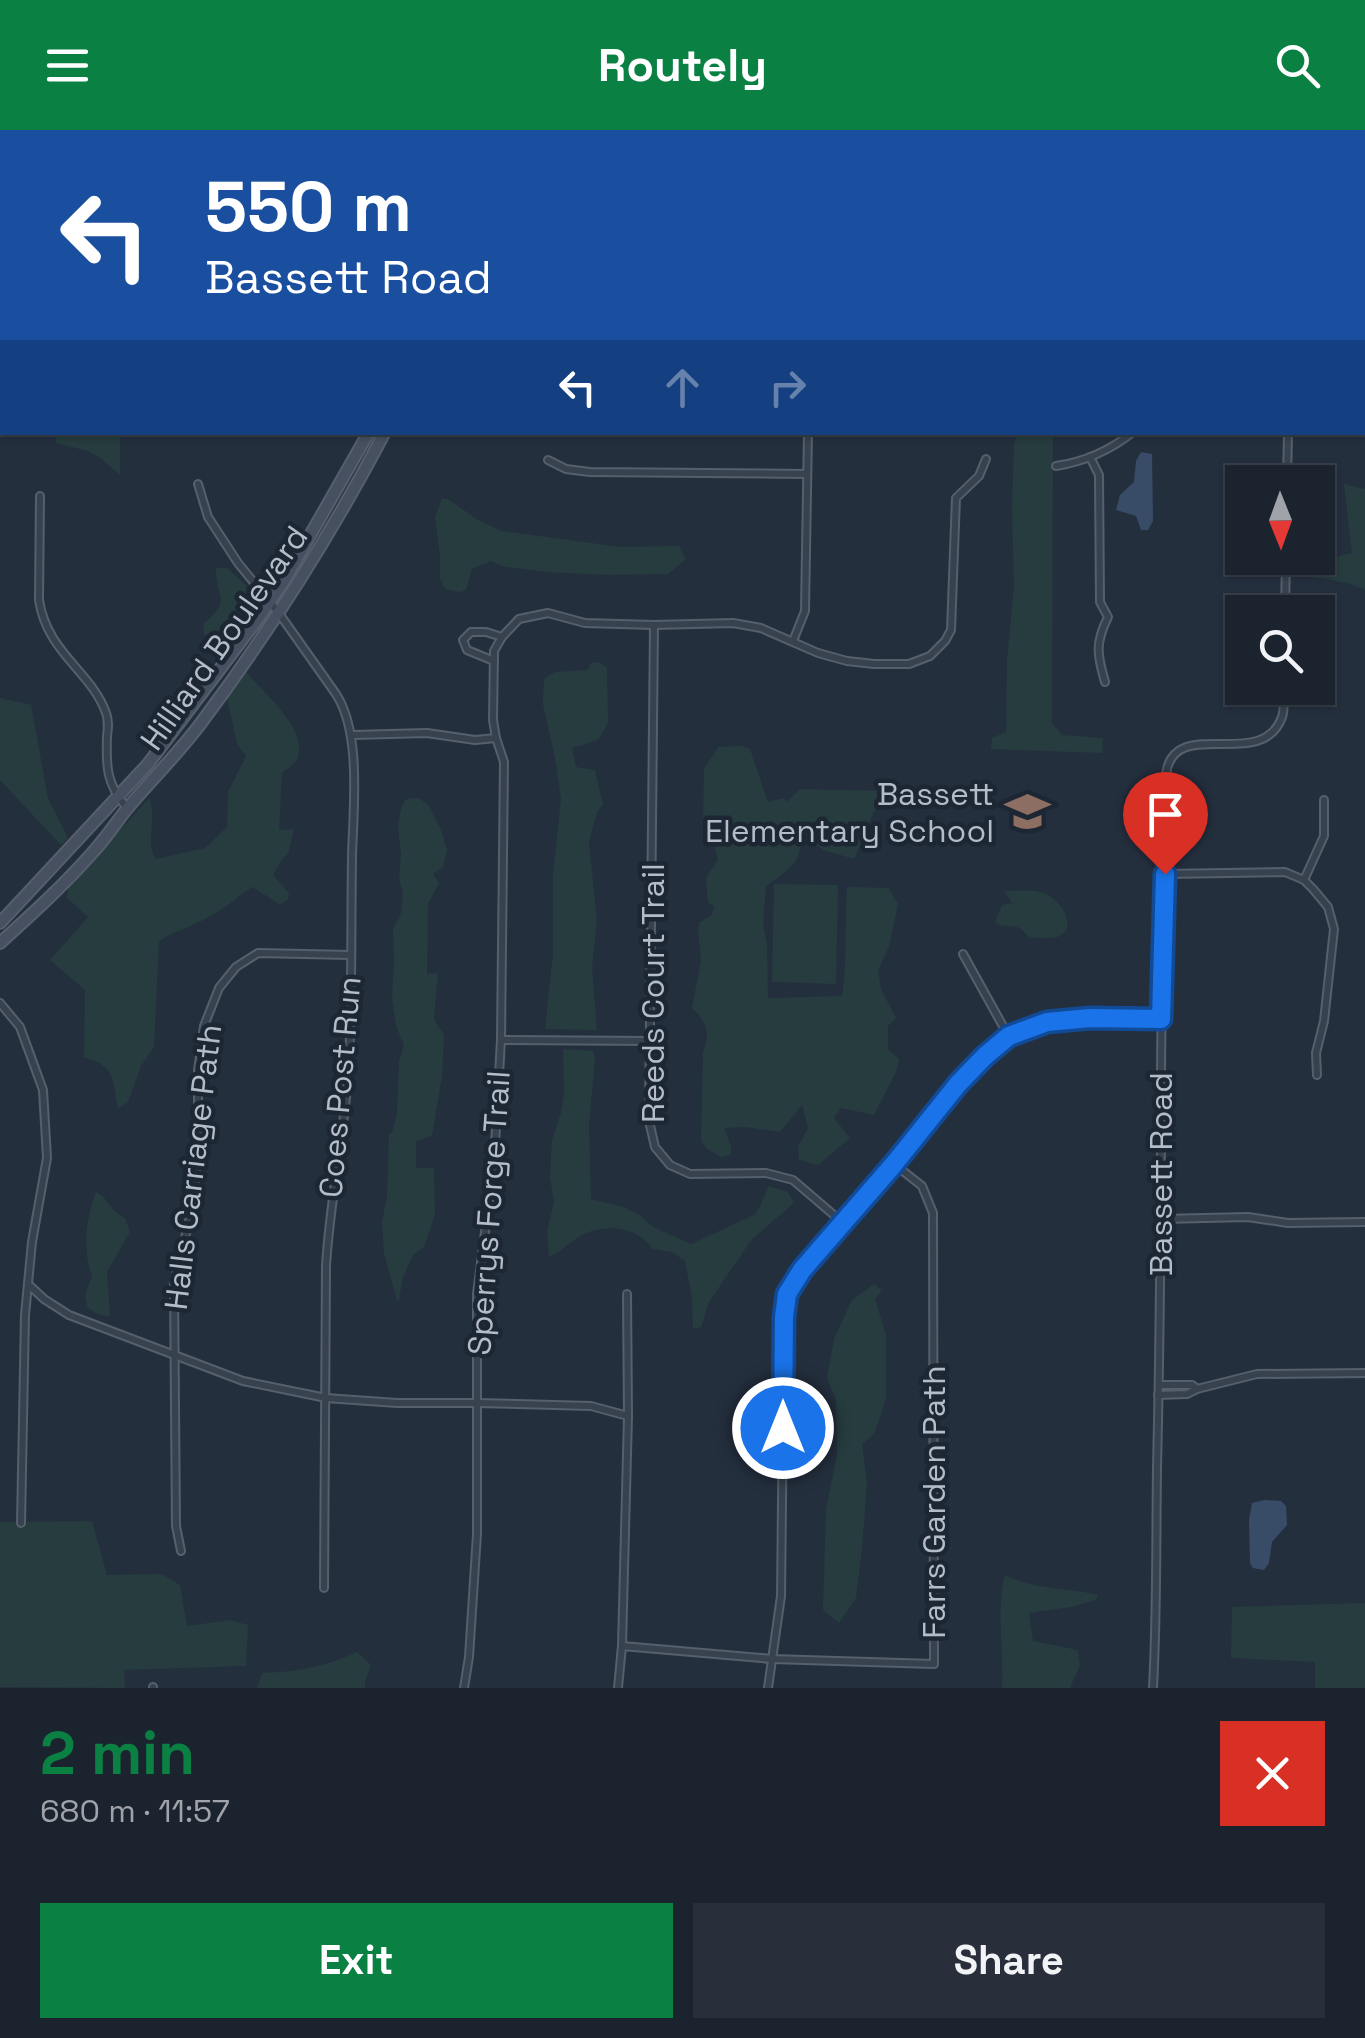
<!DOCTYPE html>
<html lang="en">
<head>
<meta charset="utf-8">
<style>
  :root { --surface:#1b232e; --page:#282f3a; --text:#f1f3f6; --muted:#a0a4aa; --line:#39404a; --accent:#0b8043 }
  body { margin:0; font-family:"Space Grotesk",sans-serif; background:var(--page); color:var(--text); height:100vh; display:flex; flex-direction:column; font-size:38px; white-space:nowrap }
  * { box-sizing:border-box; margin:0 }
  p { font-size:32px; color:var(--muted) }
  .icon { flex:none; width:55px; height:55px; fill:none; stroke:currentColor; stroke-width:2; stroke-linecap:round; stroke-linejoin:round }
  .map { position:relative; height:1558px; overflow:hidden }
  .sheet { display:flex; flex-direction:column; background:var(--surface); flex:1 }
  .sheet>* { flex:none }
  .hud { position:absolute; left:0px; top:0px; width:1365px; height:305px; box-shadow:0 2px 8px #0004,0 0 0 2px var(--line); background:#1a4fa0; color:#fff; overflow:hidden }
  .needle { width:65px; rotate:179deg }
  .fabs { position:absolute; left:1225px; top:335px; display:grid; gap:20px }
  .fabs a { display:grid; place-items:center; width:110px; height:110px; border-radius:0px; background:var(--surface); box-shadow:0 2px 8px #0004,0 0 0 2px var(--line); font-size:50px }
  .pin { position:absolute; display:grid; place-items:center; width:85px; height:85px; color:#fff; margin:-102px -42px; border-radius:50% 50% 50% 0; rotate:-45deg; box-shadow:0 0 10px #0007 }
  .pin .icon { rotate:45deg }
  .me { position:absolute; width:110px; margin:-55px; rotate:0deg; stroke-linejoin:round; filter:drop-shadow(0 0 8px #0008) }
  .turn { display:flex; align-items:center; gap:35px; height:210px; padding:0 40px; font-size:45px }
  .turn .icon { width:130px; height:130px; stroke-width:2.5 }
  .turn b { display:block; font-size:70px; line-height:85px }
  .lanes { display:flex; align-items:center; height:95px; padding:0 40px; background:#0003; justify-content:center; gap:50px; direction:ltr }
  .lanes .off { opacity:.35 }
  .round { display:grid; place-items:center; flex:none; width:105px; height:105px; border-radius:0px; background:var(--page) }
  .headline { display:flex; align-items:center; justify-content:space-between; height:170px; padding:0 40px }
  h1 { font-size:60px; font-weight:800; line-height:75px; color:var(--accent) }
  .action { display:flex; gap:20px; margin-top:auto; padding:20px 40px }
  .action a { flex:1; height:115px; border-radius:0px; background:var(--accent); color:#fff; font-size:40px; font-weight:800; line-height:115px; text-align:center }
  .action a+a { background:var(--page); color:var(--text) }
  header { display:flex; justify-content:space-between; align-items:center; height:130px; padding:0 40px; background:var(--accent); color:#fff; font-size:45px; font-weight:800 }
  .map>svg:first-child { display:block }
</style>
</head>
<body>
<header><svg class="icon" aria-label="menu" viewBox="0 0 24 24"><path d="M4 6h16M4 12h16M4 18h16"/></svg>Routely<svg class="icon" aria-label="search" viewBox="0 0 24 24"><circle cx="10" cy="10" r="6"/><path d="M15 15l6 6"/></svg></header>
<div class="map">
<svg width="1365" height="1558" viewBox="0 0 1365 1558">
  <rect width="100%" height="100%" fill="#242f3e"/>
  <g fill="#263c3f">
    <polygon points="55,303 120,303 120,345 100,328 88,321 56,313"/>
    <polygon points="1017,303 1053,303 1052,593 1062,605 1103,608 1102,623 991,619 992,608 1006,602 1007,531 1014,456 1012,379 1014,315"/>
    <polygon points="1344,354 1365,359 1365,460 1348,453 1299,445 1298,435 1352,423"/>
    <polygon points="442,369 448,369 478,390 502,401 621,417 679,416 686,429 668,444 609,445 547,442 505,437 491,431 472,439 466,460 459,462 445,459 440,449 440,426 435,387"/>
    <path d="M216 438H227L246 455V481L221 516 210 511 204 504 203 494C234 469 215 468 216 438Z"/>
    <polygon points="592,532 600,533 607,538 608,593 598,610 572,618 576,637 595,640 603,674 597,682 589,712 597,791 592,838 597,900 545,899 553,823 553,745 561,668 555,628 543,574 544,549 555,542 587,540"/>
    <path d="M246 542C263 562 307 598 298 627 296 634 288 638 282 643L279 700 294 699 288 724 283 728 273 745 289 763 288 769 280 775 253 757C240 764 231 774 219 781 200 794 178 799 159 811L154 917 141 936 128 972 118 978C112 948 116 937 84 927L85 860 50 830 88 787 67 768 68 757 149 668C158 688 144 712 156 729L205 718 227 697 228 662 246 626 237 614 227 568Z"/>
    <polygon points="0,568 31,575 48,668 68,708 61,715 0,650"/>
    <path d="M741 616 750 619 768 672 783 668 787 672 800 659 883 661 854 729 823 720 800 702C804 733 789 739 766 756L763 792 767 815 768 868 842 866C848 830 844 793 847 757L889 758 898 774 889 817 878 840 881 859 896 888 888 896V919L899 929 897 940 874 985 841 978 834 988 850 1008 818 1035 799 1030 798 1017 808 998 802 975 780 1002 746 997 724 998 731 1016V1025L721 1027 707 1019 701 1011 703 922C711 903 706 891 692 878L701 830 698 800 700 792 711 786 715 777 708 772 706 748 718 730 714 715 703 696 704 639 718 617Z"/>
    <polygon points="411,668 419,668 428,675 441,700 447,720 443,737 433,744 439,753 428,774 427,844 438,843 434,889 444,905 442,946 432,1006 416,1011 416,1038 434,1038 435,1085 424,1117 413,1125 402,1150 399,1171 396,1167 384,1123 382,1092 387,1066 389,1005 393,1001 397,982 399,931 404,915 396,896 392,869 394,830 393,799 401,783 403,762 399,749 401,725 398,698 401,678 405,670"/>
    <polygon points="774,754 838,755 836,854 772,852"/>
    <path d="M1004 761C1014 761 1027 760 1036 761 1066 766 1084 810 1046 808 1042 808 1033 808 1030 807 1022 803 1026 800 1017 797 1008 795 1004 798 995 792L1002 775 1012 773Z"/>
    <path d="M563 919 593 921 595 929 589 995 591 1069 623 1077 640 1085 653 1097 691 1114 756 1084 769 1056 788 1062 794 1073 752 1109 709 1172 701 1197 693 1199 692 1168 685 1131 672 1122 652 1119C640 1099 611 1094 589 1102 576 1106 563 1121 549 1127L547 1101 554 1072 550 1047 552 1010 561 983 564 962Z"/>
    <path d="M96 1062C109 1068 108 1080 125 1088L130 1102 107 1142 110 1187 97 1184 87 1177 85 1165 92 1146C82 1119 86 1089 96 1062Z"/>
    <polygon points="874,1154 882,1160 875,1169 886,1205 886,1269 874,1304 862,1314 867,1353 862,1419 856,1468 839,1493 823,1480 826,1380 837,1324 836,1271 827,1248 834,1209 852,1170"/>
    <polygon points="92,1391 107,1445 161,1444 180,1455 187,1496 230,1490 248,1495 246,1536 124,1540 125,1558 0,1557 0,1392"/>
    <path d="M1005 1445C1035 1460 1066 1457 1098 1465L1096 1470 1071 1477 1029 1483 1033 1511 1078 1520 1080 1535 1070 1558H1002C1004 1526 996 1473 1005 1445Z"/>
    <polygon points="1365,1473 1365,1558 1315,1558 1315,1532 1231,1528 1232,1477"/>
    <path d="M357 1522 371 1535 365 1551V1558H257L262 1543C300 1541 322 1538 357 1522Z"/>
  </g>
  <g fill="#394c67">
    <polygon points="1141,322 1152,324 1153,391 1148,400 1141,400 1136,386 1116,380 1120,365 1134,352 1136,331"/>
    <polygon points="1265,1370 1281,1371 1286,1376 1287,1395 1272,1412 1269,1433 1264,1440 1253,1438 1250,1433 1249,1390 1252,1373"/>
  </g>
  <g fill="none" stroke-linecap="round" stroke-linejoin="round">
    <defs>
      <g id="minor">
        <polyline points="1181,0 1181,2"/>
        <polyline points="181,2 181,0"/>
        <polyline points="1206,2 1210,0"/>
        <polyline points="0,156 2,156"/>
        <path d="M1090 327 1099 345 1100 472 1108 487C1095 513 1097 525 1105 552"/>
        <polyline points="548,330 566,339 590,342 807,344"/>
        <path d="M1056 336C1083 332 1111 320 1133 302"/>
        <polyline points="1287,352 1288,302"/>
        <path d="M198 354 208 387 238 433 278 482 336 564C362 604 353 680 352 727 351 796 352 864 349 933 345 1001 330 1068 326 1136L324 1458"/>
        <path d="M40 366 39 470C47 523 91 541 106 583 109 591 108 598 107 606 106 636 106 654 127 678"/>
        <polyline points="1285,482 1286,428"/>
        <polyline points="654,495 649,991 655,1017 670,1035 690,1044 766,1043 793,1050 842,1092"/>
        <polyline points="793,511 805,481 808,302"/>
        <polyline points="494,531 467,520 463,510 471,502 486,502 502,507"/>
        <polyline points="353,605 427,603 475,610 496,608"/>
        <polyline points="1165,744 1285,742 1304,750 1313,759 1328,777 1334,799 1324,891 1316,923 1317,945"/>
        <polyline points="1304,750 1324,706 1324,670"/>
        <polyline points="963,824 1009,907"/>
        <polyline points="0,873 20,897 43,960 47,1028 32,1112 25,1185 21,1393"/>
        <polyline points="501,910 651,911"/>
        <polyline points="1161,1089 1248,1087 1288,1093 1365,1092"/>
        <polyline points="29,1155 44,1169 69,1185 243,1251 326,1268 397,1273 477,1273 591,1276 628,1286"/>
        <polyline points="1159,1255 1192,1255 1196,1258"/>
        <polyline points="1158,1265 1187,1264 1197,1259 1257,1244 1365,1243"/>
        <polyline points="181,1421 176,1396 174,1154 193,1074 198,1017 198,941 204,896 219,858 236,837 258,823 350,825"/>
        <polyline points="622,1516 772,1529 934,1534 933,1083 922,1056 894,1034"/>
        <polyline points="153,1557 153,1558"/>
        <polyline points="464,1558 469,1527 477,1404 477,1164 494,1032 501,910 504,632 496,608 493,590 494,521 502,507 519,489 548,483 585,493 654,495 733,493 761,498 818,523 847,531 874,534 909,534 930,526 945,511 951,500 956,368 979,346 986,329"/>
        <polyline points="618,1558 622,1516 628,1286 627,1164"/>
        <polyline points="768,1558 781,1466 784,1187 787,1164 802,1140 894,1034 958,954 985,926 1009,907 1047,892 1089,888 1161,889"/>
        <path d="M1153 1558C1157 1485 1156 1412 1157 1339 1160 1210 1161 1082 1161 953 1161 885 1163 817 1165 749 1165 714 1160 678 1166 644 1174 584 1262 643 1282 587 1285 579 1283 567 1284 558"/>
      </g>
      <g id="secondary">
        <polyline points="594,2 597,0"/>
        <polyline points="614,2 617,0"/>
        <polyline points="0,793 148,634 260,486 284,451 369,302"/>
        <path d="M0 813C32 784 64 755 93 722 105 709 115 694 126 680 150 651 178 624 201 593 269 502 332 403 385 302"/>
      </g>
    </defs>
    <use href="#minor" stroke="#565f6c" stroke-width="10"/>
    <use href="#secondary" stroke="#565f6c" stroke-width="14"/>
    <use href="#minor" stroke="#38414e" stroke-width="6"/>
    <use href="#secondary" stroke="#465061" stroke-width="10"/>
  </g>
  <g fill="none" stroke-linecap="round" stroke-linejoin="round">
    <defs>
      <polyline id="route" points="783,1298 784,1187 787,1164 802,1140 894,1034 958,954 985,926 1009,906 1047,892 1090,888 1161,889 1165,744"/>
    </defs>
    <use href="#route" stroke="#114b97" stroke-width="25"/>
    <use href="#route" stroke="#1a73e8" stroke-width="18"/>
  </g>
  <defs>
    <symbol id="school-bare" viewBox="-9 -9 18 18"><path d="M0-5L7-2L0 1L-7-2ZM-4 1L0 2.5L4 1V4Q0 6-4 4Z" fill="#8d6e63" stroke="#1d2633" stroke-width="2.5" paint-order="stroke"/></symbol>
  </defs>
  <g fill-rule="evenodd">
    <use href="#school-bare" x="996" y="650" width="63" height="63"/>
  </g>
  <g text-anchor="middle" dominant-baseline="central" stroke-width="9" stroke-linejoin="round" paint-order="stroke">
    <g font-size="32" fill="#b4bcc9" stroke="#1d2633">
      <text transform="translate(224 508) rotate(-55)">Hilliard Boulevard</text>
      <text transform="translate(653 863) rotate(-90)">Reeds Court Trail</text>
      <text transform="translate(340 957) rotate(-85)">Coes Post Run</text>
      <text transform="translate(193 1037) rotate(-83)">Halls Carriage Path</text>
      <text transform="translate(1161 1044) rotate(-90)">Bassett Road</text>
      <text transform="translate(489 1083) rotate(-86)">Sperrys Forge Trail</text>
      <text transform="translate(934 1372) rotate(-90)">Farrs Garden Path</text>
    </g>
    <g font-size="32" fill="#b4bcc9" stroke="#1d2633" text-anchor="end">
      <text x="994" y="664">Bassett<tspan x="994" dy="37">Elementary School</tspan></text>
    </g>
  </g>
</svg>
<div class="fabs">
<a><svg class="needle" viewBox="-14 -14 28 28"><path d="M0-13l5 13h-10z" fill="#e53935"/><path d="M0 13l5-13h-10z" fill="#a0a4aa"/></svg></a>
<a><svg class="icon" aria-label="search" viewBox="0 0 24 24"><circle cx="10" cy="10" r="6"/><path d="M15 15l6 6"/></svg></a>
</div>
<div class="pin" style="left:1165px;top:744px;background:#d93025"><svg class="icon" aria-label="arrive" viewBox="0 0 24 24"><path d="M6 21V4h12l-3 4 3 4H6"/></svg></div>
<svg class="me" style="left:783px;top:1298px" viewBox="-20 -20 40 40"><circle r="17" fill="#1a73e8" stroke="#fff" stroke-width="3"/><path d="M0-11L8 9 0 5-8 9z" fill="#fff"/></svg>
<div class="hud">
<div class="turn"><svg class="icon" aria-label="left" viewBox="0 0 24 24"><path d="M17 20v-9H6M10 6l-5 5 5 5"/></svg><div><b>550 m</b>Bassett Road</div></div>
<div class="lanes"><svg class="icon" aria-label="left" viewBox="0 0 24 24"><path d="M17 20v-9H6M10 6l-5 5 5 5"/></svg><svg class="icon off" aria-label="ahead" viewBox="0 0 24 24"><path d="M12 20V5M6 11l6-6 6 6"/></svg><svg class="icon off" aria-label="right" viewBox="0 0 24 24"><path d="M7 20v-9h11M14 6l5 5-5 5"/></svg></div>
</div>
</div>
<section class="sheet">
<div class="headline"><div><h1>2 min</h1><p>680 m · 11:57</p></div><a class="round" style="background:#d93025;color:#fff"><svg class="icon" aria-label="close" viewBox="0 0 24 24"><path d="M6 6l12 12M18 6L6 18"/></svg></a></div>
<div class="action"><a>Exit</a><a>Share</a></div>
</section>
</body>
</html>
